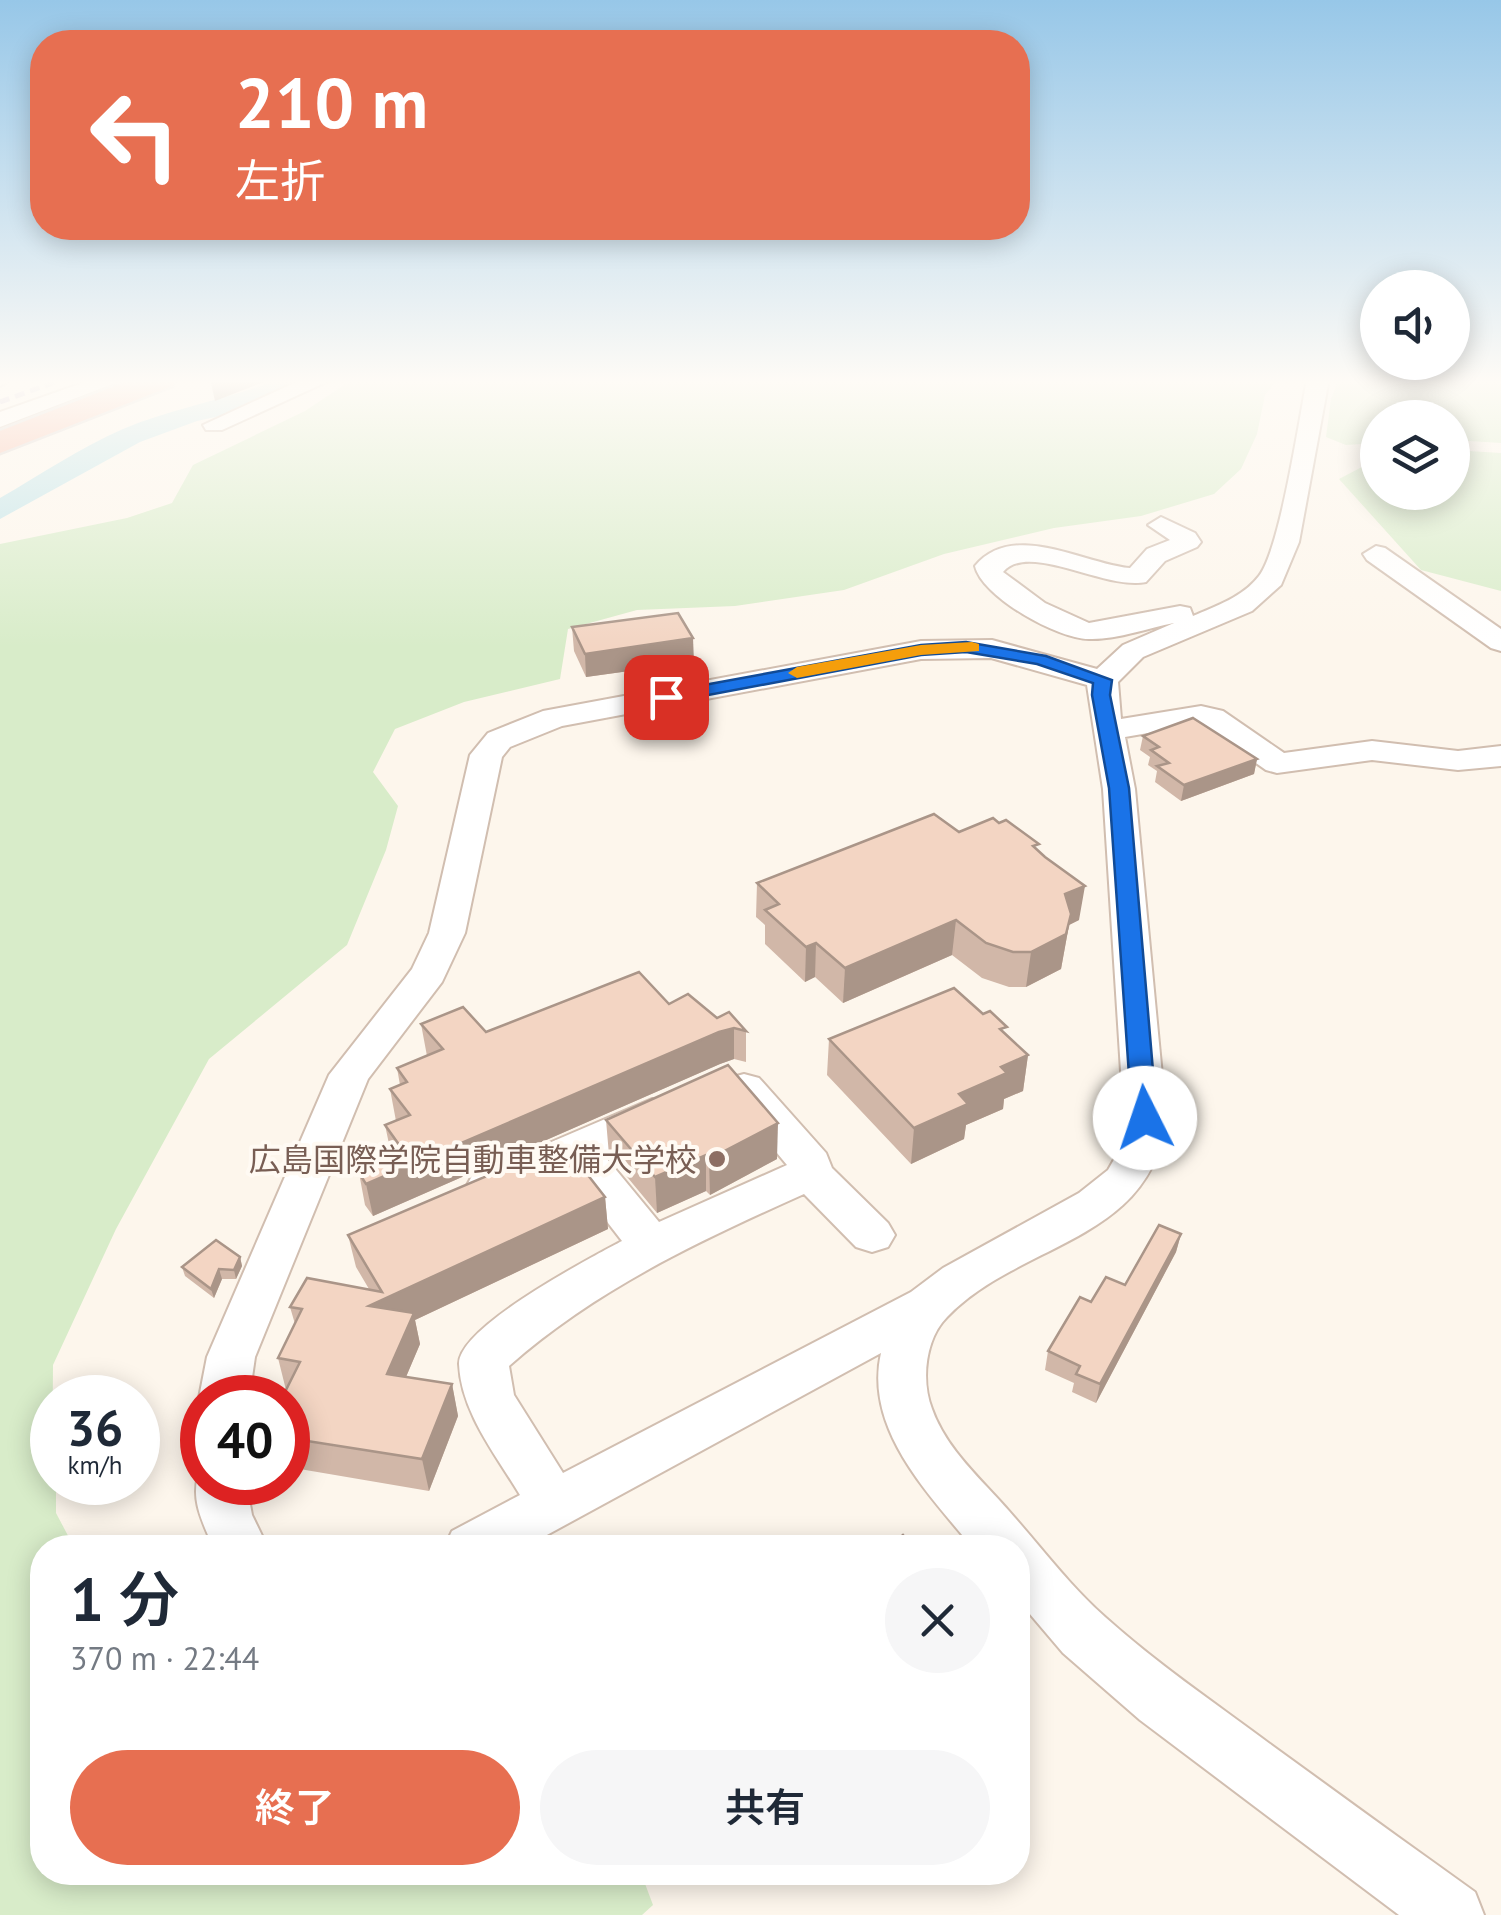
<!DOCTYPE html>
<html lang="ja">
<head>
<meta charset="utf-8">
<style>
  :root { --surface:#fff; --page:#f6f6f7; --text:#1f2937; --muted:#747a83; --accent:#e76f51 }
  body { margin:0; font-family:"PT Sans","Noto Sans JP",sans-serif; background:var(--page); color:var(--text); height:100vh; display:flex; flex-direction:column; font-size:38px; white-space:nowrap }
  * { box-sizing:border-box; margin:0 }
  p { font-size:32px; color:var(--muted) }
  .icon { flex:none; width:55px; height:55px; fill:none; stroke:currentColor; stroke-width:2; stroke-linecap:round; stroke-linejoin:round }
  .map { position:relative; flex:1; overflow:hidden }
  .details { position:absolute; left:30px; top:1535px; width:1000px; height:350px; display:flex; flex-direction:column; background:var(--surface); border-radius:40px; box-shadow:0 5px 25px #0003 }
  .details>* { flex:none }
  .guide { position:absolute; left:30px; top:30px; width:1000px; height:210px; border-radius:40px; box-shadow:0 5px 25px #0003; background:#e76f51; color:#fff; overflow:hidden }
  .buttons { position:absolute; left:1360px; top:270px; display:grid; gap:20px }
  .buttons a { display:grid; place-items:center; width:110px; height:110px; border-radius:50%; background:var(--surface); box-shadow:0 5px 25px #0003; font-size:50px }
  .speed { position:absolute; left:30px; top:1375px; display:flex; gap:20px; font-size:50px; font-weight:700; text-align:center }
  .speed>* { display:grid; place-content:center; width:130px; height:130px; border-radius:50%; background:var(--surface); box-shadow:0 5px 25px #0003; line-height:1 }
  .speed small { font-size:25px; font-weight:400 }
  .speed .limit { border:15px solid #d22; background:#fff; color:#111 }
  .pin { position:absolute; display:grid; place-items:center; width:85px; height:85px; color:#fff; margin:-42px; border-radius:20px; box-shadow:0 5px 15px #0006 }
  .me { position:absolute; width:110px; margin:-55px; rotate:356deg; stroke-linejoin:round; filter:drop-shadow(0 0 8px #0008) }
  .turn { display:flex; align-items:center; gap:35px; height:210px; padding:0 40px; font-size:45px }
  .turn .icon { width:130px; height:130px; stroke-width:2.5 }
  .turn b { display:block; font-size:70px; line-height:85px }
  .round { display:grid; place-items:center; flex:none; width:105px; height:105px; border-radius:52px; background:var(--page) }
  .head { display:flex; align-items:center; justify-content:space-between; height:170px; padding:0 40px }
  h1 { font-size:60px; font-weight:600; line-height:75px }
  .primary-button { display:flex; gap:20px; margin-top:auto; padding:20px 40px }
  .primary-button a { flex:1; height:115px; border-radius:60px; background:var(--accent); color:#fff; font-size:40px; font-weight:600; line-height:115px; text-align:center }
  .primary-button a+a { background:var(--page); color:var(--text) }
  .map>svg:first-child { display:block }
</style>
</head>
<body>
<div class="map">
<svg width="1501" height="1915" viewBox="0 0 1501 1915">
  <rect width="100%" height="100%" fill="#fdf6ec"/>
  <g fill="#d8ecc9">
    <polygon points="353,379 1278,379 1265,395 1257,434 1241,469 1214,494 1141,516 1054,528 944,554 844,590 735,606 637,610 568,629 560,679 464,702 395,729 373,772 398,806 386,850 347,945 209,1059 116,1229 53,1365 52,1482 56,1483 56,1513 74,1547 42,1548 42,1872 641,1873 653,1905 642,1915 0,1915 0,544 127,518 172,503 193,465 305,411"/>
    <polygon points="1339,379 1501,379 1501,443 1453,440 1452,418 1378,418 1377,443 1346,445 1326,437 1331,399"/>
    <polygon points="1453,450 1501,453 1501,591 1421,570 1339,479 1377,459 1378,492 1452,492"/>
  </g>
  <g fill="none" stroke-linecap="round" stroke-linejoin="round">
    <path fill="#bfe3e8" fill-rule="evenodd" d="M280 379H316L312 384 252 409 197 421 140 442 0 519V498C40 475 81 447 123 429 174 408 229 399 280 379Z"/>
    <defs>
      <g id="minor">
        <polygon points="0,379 14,379 0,386"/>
        <polygon points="94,379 126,379 0,427 0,412"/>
        <polygon points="303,379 333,379 222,430 206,430 203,425"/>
        <path d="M1307 379H1329L1299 542 1281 585 1252 611 1143 657 1118 682 1121 719 1201 706 1223 711 1284 753 1372 741 1458 751 1501 746V766L1458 770 1372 760 1277 773 1266 770 1200 724 1125 737 1135 789 1166 1118C1152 1243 1020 1241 947 1317 925 1339 921 1381 932 1409 946 1449 982 1480 1009 1511 1040 1546 1069 1585 1105 1617 1155 1662 1212 1701 1266 1741 1336 1792 1405 1842 1475 1892L1484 1915H1399L1140 1720 1063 1653 1018 1600V1548H973C928 1493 864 1429 881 1353L523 1548H444L452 1531 520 1495C496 1455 461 1412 459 1364 458 1327 590 1258 622 1241L567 1170 488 1203 472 1198 466 1187 472 1176 652 1099 667 1104 673 1114 667 1124 603 1154 659 1222 787 1165 723 1088 729 1078 744 1074 759 1078 826 1153 832 1168 888 1223 895 1235 888 1247 872 1252 856 1247 804 1194C699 1241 596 1289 509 1366L514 1395 563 1473 911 1292 943 1268 1079 1193 1108 1170 1120 1149 1124 1118 1103 789 1087 685 991 658 921 659 562 726 510 747 502 757 465 933 442 982 368 1079 255 1357 249 1398H202V1405L199 1398 207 1357 329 1075 412 969 429 933 470 755 488 733 543 711 921 641 992 640 1097 669 1123 645 1174 623C1148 628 1116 640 1089 639 1058 639 982 597 975 566 1013 520 1084 564 1130 568L1147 549 1170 540 1148 525 1161 517 1195 533 1201 542 1197 547 1165 561 1146 582C1107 591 1028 541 1003 572L1045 603 1089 623 1180 606 1190 608 1193 616C1216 606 1243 597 1259 576 1280 549 1299 420 1307 379Z"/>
        <polygon points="1376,546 1385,548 1501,629 1501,651 1491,648 1367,560 1363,554"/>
        <path d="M202 1466V1482H246L252 1515 268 1548H214C201 1520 188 1494 202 1466Z"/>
      </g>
      <polygon id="highway" points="133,379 176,379 172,386 0,453 0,431"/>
    </defs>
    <use href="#minor" stroke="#d1beb0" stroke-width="4"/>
    <use href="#highway" stroke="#dad1cd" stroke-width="5"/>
    <use href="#minor" fill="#fff" fill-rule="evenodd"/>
    <use href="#highway" fill="#f7b7a3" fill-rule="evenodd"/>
    <polyline stroke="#b9a8c9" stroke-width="5" stroke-dasharray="10 6" stroke-linecap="butt" points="0,402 63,379"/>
  </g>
  <g fill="#d1b7a8">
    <polygon points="572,627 694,662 586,677 574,651"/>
    <polygon points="1143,736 1257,759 1254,774 1181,801 1155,782 1157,771 1148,765 1150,757 1140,750"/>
    <polygon points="959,832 1038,851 1079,920 1069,925 1061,969 1026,987 1009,987 982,978 952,955 843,1003 815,977 805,982 765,944 765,925 756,917 757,883"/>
    <polygon points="669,1004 717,1018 746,1031 746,1062 734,1059 720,1064 373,1216 365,1205 359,1173 392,1158 385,1125 396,1121 390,1089 400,1085 397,1068 427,1056 421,1024 486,1032"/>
    <polygon points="1006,1035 1028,1055 1023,1091 1004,1099 1003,1109 966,1125 964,1139 911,1164 827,1075 829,1039"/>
    <polygon points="606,1120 777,1159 710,1195 706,1191 657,1213 609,1155"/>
    <polygon points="536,1173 605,1197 608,1229 415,1320 420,1344 406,1377 452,1384 458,1416 429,1491 288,1467 288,1398 278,1358 295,1324 290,1307 369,1289 356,1267 348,1235"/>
    <polygon points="1181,1234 1176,1252 1096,1403 1072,1392 1074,1383 1045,1370 1048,1351 1091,1302 1125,1285"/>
    <polygon points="240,1257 242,1266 236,1279 222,1279 214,1298 185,1276 182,1267"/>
  </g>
  <g fill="#aa9588">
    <polygon points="221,379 271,379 215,401 211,383"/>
    <polygon points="693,638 694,662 586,677 585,654"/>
    <polygon points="1257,759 1254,774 1181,801 1184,785"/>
    <polygon points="1085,886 1079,920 1069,925 1061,969 1026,987 1031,952 1065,894"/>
    <polygon points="956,920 952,955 843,1003 845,968"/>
    <polygon points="816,943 815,977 805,982 806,947"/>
    <polygon points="734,1028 734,1059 720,1064 373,1216 366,1184 719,1032"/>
    <polygon points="1028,1055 1023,1091 1004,1099 1003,1109 966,1125 964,1139 911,1164 914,1128 959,1094 1001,1067"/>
    <polygon points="778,1123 777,1159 710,1195 709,1159"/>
    <polygon points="706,1155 706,1191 657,1213 655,1177"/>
    <polygon points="605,1197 608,1229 415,1320 420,1344 394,1405 369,1306"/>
    <polygon points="1181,1234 1176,1252 1096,1403 1100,1384"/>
    <polygon points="240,1257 242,1266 236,1279 234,1270"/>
    <polygon points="219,1269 222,1279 214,1298 211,1289"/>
    <polygon points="452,1384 458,1416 429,1491 422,1459"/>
  </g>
  <g fill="#f3d5c3" stroke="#aa9588" stroke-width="2.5">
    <polygon points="678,613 693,638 585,654 572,627"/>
    <polygon points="1193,718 1257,759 1184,785 1157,766 1169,763 1151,750 1159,747 1143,736"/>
    <polygon points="934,814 959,832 993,818 999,823 1006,820 1039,844 1033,846 1045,857 1085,886 1065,894 1071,914 1066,934 1031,952 1013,952 986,943 956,920 845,968 816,943 806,947 765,910 779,904 757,883"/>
    <polygon points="639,972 669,1004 688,994 717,1018 729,1012 746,1031 734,1028 719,1032 366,1184 359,1173 405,1153 385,1125 410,1115 390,1089 407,1082 397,1068 443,1049 421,1024 463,1007 486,1032"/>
    <polygon points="954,988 983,1014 990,1011 1007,1027 1000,1029 1028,1055 1001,1067 1007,1073 959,1094 968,1104 914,1128 829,1039"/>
    <polygon points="728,1065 778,1123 709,1159 706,1155 655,1177 606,1120"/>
    <polygon points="573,1156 605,1197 369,1306 414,1313 387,1374 452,1384 422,1459 288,1438 288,1398 282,1398 300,1362 278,1358 302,1309 290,1307 307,1278 382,1292 348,1235 527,1159 536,1173"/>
    <polygon points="1159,1225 1181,1234 1100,1384 1076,1374 1080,1366 1048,1351 1080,1297 1091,1302 1106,1277 1125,1285"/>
    <polygon points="216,1240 240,1257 234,1270 219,1269 211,1289 182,1267"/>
    <polygon points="903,1535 915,1548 887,1548"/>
  </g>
  <linearGradient id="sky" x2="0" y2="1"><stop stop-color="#97c7e8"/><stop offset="0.59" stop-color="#fefbf6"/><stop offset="1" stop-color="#fefbf6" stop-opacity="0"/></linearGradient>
  <rect width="1501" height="647" fill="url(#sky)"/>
  <polygon fill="#1a73e8" stroke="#114b97" stroke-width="2.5" points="966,642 1046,656 1112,680 1110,695 1129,788 1157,1118 1154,1124 1136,1124 1132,1118 1109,788 1092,695 1093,683 1037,664 966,652 921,655 666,703 657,697 666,692 921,645"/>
  <polygon fill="#f59e0b" points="972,642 979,644 979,651 921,655 797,678 788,673 797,667 921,645"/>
  <circle fill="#8d6e63" stroke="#fffaf3" stroke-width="4" cx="717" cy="1159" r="10"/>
  <g text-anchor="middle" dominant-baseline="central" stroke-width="8" stroke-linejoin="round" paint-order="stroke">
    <g font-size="32" fill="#785e54" stroke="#fffaf3" text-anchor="end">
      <text x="697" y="1159">広島国際学院自動車整備大学校</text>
    </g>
  </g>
</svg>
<div class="buttons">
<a><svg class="icon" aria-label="sound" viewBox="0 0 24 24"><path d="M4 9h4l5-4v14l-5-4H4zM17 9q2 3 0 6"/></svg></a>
<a><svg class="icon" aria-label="layers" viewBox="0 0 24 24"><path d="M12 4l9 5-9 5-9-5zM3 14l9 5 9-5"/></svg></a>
</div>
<div class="speed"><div>36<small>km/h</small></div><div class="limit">40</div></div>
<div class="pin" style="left:666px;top:697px;background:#d93025"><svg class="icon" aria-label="arrive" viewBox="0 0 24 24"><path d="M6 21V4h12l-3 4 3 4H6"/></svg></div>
<svg class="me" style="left:1145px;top:1118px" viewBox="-20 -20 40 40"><circle r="19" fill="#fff"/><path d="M0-13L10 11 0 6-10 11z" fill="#1a73e8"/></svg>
<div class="guide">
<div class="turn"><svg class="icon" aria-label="left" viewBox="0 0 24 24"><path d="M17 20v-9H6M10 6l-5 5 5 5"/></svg><div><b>210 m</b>左折</div></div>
</div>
<section class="details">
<div class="head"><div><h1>1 分</h1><p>370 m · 22:44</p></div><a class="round"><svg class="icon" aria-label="close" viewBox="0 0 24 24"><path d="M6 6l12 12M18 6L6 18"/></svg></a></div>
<div class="primary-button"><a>終了</a><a>共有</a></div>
</section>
</div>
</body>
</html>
